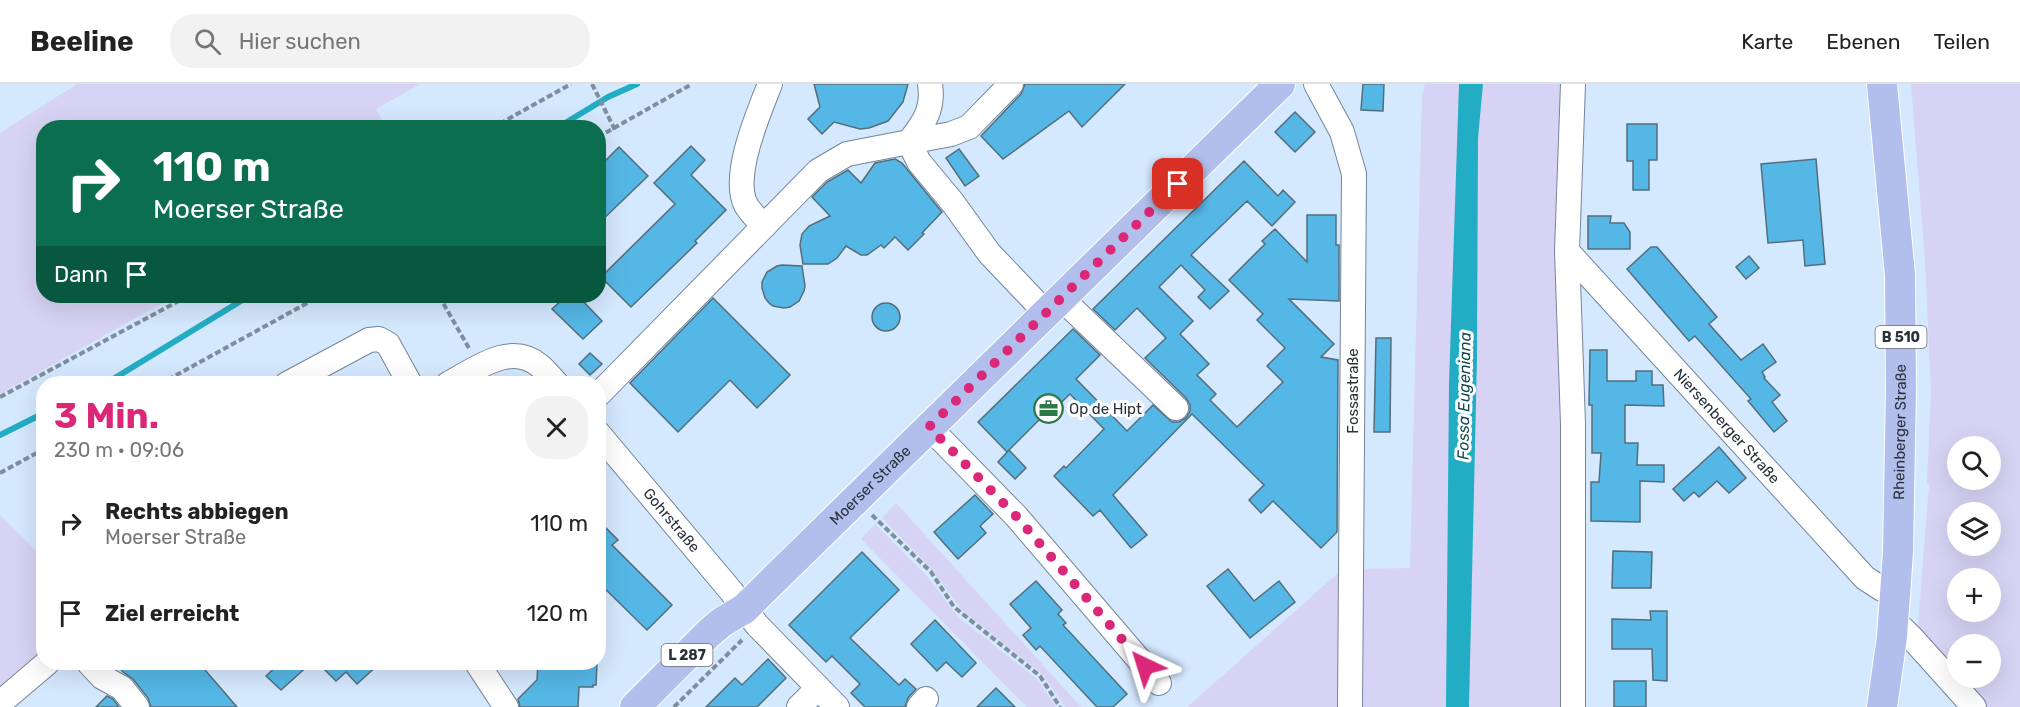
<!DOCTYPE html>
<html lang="de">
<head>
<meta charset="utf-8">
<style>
  :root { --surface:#fff; --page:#f2f2f2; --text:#222; --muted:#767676; --line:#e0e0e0; --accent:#db2777 }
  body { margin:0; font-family:Rubik,sans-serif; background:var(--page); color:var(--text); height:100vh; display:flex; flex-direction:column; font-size:22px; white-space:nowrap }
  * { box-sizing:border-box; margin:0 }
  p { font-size:20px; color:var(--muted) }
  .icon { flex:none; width:33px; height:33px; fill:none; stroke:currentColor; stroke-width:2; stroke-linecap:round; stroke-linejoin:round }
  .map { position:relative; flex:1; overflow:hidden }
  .details { position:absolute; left:36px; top:292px; width:570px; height:294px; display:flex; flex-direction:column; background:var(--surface); border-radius:24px; box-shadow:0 6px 24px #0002 }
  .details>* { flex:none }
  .banner { position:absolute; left:36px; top:36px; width:570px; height:183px; border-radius:24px; box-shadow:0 6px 24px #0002; background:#0b6e4f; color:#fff; overflow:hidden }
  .fabs { position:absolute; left:1947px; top:352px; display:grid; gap:12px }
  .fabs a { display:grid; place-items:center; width:54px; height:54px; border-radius:50%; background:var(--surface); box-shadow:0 6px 24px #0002; font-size:30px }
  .pin { position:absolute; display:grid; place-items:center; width:51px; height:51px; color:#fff; margin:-26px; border-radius:12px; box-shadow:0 3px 9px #0006 }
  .me { position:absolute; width:66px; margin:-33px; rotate:319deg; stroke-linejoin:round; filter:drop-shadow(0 0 4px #0008) }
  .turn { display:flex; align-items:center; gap:21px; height:126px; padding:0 18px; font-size:27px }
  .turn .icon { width:78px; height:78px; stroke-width:2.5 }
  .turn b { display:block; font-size:42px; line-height:51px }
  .then { display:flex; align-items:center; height:57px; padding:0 18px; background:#0003; gap:12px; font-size:22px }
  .round { display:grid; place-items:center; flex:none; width:63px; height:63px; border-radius:24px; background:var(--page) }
  .summary { display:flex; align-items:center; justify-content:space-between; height:102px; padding:0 18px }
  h1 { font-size:36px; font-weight:700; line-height:45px; color:var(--accent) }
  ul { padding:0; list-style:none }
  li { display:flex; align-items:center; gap:18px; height:90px; padding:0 18px }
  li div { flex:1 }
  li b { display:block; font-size:22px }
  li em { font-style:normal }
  header { display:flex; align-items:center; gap:36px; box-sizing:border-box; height:84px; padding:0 30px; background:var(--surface); border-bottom:2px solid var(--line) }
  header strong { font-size:28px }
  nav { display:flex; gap:33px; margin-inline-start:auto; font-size:21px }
  .search { width:420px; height:54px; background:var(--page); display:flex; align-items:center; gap:15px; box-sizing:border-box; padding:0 21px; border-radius:24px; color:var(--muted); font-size:22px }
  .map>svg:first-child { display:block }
</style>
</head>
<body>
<header>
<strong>Beeline</strong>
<div class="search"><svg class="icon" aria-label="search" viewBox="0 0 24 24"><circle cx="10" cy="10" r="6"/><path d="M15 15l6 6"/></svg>Hier suchen</div>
<nav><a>Karte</a><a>Ebenen</a><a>Teilen</a></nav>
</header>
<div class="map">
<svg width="2020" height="623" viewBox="0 0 2020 623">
  <rect width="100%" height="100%" fill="#d4e8fe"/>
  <g fill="#d7d3f4" fill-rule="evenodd">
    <polygon points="77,0 420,0 376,25 386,43 44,44 44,212 175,212 0,310 0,49"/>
    <polygon points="1425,0 1573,0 1573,623 1355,623 1355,485 1410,484 1422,12"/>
    <path d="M1911 0H2020V623H1978L1917 554 1929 401 1927 399 1931 307 1925 176ZM1958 363H1990V396H1958ZM1958 429H1990V462H1958ZM1958 495H1990V528H1958ZM1958 561H1990V594H1958Z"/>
    <polygon points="896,419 1081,623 1065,623 1044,592 962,526 933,487 882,434"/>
    <polygon points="0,431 44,475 43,569 0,607"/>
    <polygon points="875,440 926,491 958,533 1037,595 1056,623 1027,623 861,455"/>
    <polygon points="1339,488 1341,623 1187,623 1201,611"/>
  </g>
  <polygon fill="#23adc4" points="1459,0 1483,0 1478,54 1477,274 1469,623 1446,623 1449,300"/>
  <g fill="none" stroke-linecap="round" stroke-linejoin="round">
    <g stroke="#23adc4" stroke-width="6">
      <polyline points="557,44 608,13 637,0"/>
      <polyline points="105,300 249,212"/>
      <polyline points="0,351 44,329"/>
    </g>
  </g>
  <g fill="#55b7e5" stroke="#546d7b" stroke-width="1.5">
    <polygon points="814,0 908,0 903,18 888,37 869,44 860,45 834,38 822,50 808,35 820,23"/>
    <polygon points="1025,0 1125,0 1082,43 1069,27 1003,75 981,52 1021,10"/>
    <polygon points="1363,0 1384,0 1383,27 1361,26"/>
    <polygon points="1295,28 1315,48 1295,68 1275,48"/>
    <polygon points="1627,40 1657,40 1657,76 1649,76 1649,106 1633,106 1633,77 1627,77"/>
    <polygon points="691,62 705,76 691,91 726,126 695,157 697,159 631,223 601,193 675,120 654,99"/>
    <polygon points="619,63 648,92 598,140 598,84"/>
    <polygon points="959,65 979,92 965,102 946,74"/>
    <polygon points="895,75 902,79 942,128 922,149 924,150 908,166 895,153 884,164 881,161 867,171 861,171 846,162 837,174 828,180 803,180 800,161 802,150 809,142 830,132 812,113 827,98 848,86 861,99 875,79"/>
    <polygon points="1816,75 1825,180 1805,182 1803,156 1768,159 1761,80"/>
    <polygon points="1244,77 1278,112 1283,106 1295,118 1272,142 1247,117 1191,171 1229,207 1210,225 1198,213 1205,206 1181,181 1159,203 1193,237 1180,250 1209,280 1197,291 1216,310 1210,316 1237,343 1283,298 1267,282 1285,264 1257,236 1263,230 1229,196 1265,160 1262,157 1275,145 1307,178 1307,131 1336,131 1336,161 1339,161 1339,217 1289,215 1334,260 1321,273 1338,276 1337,448 1321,464 1273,417 1261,429 1249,416 1264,401 1192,330 1113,411 1147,451 1131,464 1100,426 1093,432 1054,392 1064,382 1066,384 1104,345 1070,310 1046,333 1044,331 1007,368 978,338 1073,245 1100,271 1076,295 1127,347 1153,321 1172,338 1179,338 1186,334 1190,327 1190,321 1186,314 1145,274 1166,254 1137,224 1115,246 1093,225"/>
    <polygon points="1588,132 1611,132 1610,139 1624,139 1630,148 1630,165 1588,165"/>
    <polygon points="1651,163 1657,163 1717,233 1709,240 1741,276 1763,260 1776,278 1762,288 1765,293 1764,294 1780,311 1772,318 1787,337 1774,348 1748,317 1751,315 1695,252 1689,257 1627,185"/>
    <polygon points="1749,172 1759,184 1746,195 1736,183"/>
    <polygon points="782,181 802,182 805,202 804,207 799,217 790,223 784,224 773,222 769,219 765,214 762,204 762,198 767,188 777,182"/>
    <polygon points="566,212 578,212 602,237 583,255 552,225"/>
    <polygon points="713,214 790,291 757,324 730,296 678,348 630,299"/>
    <circle cx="886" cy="233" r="14"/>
    <polygon points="1376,254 1391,254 1390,348 1374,348"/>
    <polygon points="1590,266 1607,266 1607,297 1636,297 1636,287 1652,287 1652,301 1663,301 1664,322 1625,321 1625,359 1638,359 1637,381 1664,381 1664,398 1640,397 1640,438 1591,437 1591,398 1599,398 1601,369 1592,369 1592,321 1589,321"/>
    <polygon points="590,269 602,280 590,291 579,280"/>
    <polygon points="1719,363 1746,394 1729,409 1717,397 1699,413 1694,408 1684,417 1673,405"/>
    <polygon points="1009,366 1026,384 1015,395 998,378"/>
    <polygon points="975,411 993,430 980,442 986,449 958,475 934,448"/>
    <polygon points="598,436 618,456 612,461 672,521 647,546 598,498"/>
    <polygon points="1613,467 1652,468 1651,504 1612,504"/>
    <polygon points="862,468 899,506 850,554 899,601 905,595 916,605 908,614 905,623 865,623 851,609 860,600 832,572 826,578 789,541"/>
    <polygon points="1228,485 1254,517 1279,497 1295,518 1250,554 1207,502"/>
    <polygon points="1036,497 1062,526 1058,530 1066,539 1063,541 1127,610 1113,623 1097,623 1040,562 1036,566 1023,551 1031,544 1010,520"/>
    <polygon points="1650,527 1667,527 1667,597 1653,596 1652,565 1612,565 1612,535 1651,536"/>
    <polygon points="935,536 976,579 962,593 946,578 937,587 911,560"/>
    <polygon points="768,575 786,594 757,623 706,623 735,594 742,601"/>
    <polygon points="115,579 199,579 237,623 151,623 148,614 133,595 123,588"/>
    <polygon points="280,579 311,579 281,606 266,592"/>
    <polygon points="318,579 380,579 357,600 346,588 336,597"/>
    <polygon points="538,579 597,579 596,601 593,601 593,603 579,603 578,623 520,623 518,615 537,596"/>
    <rect x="1614" y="597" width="32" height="26"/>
    <polygon points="996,604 1015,623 977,623"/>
    <polygon points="107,612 113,615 119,623 96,623"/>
  </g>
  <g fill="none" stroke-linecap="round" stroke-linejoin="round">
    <defs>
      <g id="minor">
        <polyline points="1011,0 969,43 951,50 909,58 919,78 953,119 989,169 1046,229"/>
        <polyline points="1316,0 1342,48 1354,90 1350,623"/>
        <polyline points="1573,0 1567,167 1573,340 1573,623"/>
        <path d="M764 142C758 136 750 128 746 121 731 92 759 28 770 0"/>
        <path id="s1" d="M1567 167 1865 494 1882 505 1894 508"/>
        <polyline points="1061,214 1176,324"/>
        <polyline points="287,300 369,256 379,255 388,260 410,300"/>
        <path d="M448 300C476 285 511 257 540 282 546 287 551 294 557 300"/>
        <path d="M598 311 818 87 847 70 909 58C924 39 934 25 930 0"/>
        <polyline points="929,343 1016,432 1159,599"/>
        <path id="s2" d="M598 349 731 507 757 541 837 623"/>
        <polyline points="1893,536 1911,553 1974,623"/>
        <polyline points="89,579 102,593 122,604 137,623"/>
        <polyline points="477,579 506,623"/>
        <polyline points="0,619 47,579"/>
        <polyline points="799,623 818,604"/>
        <polyline points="919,623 926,615"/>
      </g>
      <g id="major">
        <path id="s3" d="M635 623 709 549 722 538 744 525 1280 0"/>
        <path id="s4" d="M1882 623 1892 553 1898 468 1901 303 1900 191 1882 0"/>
      </g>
    </defs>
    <use href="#minor" stroke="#748599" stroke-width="26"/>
    <use href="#major" stroke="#fff" stroke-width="32"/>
    <g stroke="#808d9c" stroke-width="4" stroke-dasharray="6 3" stroke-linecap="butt">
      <polyline points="592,0 615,46"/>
      <polyline points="492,44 571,0"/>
      <polyline points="598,53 692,0"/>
      <polyline points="439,212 470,266"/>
      <polyline points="160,300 320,212"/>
      <polyline points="0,313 188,212"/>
      <polyline points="0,389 44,365"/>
      <polyline points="872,431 931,488 954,523 1040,592 1060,623"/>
      <polyline points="674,623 742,556"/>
    </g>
    <use href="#minor" stroke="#fff" stroke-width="24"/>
    <use href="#major" stroke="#b2bfec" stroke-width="30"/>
  </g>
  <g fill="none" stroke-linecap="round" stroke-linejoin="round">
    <polyline stroke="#db2777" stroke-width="10" stroke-dasharray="0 18" points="1145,582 1016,432 929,343 1178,100"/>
  </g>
  <defs>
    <symbol id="office-ring" viewBox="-11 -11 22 22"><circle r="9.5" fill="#fff" stroke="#2b7949" stroke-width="1.5"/><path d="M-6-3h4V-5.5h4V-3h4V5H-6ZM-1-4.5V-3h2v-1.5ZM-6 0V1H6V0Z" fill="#2b7949"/></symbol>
  </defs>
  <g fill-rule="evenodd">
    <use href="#office-ring" x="1032" y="308" width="33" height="33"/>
  </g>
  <g text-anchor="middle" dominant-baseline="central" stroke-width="6" stroke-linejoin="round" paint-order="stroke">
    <g fill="#fff" stroke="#6a6f74" stroke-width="1.5">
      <rect x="1875.5" y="242" width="51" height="22" rx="4.5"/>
      <rect x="661.5" y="560" width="51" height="22" rx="4.5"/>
    </g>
    <g font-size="14" font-weight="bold" fill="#2a3139">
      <text x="1901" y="253">B 510</text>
      <text x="687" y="571">L 287</text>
    </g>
    <g font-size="15" fill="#2a3139" stroke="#fff">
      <text transform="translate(1353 307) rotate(-90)">Fossastraße</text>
      <text stroke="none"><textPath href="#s1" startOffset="237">Niersenberger Straße</textPath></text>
      <text stroke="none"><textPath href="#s4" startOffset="276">Rheinberger Straße</textPath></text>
      <text stroke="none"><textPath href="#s3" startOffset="324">Moerser Straße</textPath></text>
      <text stroke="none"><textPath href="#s2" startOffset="114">Gohrstraße</textPath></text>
    </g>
    <g font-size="15" fill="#2a3139" stroke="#fff" text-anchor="start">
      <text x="1069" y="325">Op de Hipt</text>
    </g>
    <g font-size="16" font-style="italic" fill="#134a54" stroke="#fff">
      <text transform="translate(1464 312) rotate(-89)">Fossa Eugeniana</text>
    </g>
  </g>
</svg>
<div class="fabs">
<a><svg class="icon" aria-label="search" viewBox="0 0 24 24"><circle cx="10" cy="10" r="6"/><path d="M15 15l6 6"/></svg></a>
<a><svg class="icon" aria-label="layers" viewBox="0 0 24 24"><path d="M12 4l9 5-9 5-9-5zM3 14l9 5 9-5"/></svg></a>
<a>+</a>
<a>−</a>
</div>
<div class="pin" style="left:1178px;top:100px;background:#d93025"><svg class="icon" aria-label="arrive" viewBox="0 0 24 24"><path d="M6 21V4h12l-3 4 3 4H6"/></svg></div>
<svg class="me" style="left:1145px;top:582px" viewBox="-20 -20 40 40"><path d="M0-17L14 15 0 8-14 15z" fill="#db2777" stroke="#fff" stroke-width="4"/></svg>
<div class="banner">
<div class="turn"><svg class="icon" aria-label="right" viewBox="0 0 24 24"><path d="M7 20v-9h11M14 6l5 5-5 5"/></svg><div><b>110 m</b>Moerser Straße</div></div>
<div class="then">Dann<svg class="icon" aria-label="arrive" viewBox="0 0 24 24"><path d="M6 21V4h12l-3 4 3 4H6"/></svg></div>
</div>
<section class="details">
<div class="summary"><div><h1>3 Min.</h1><p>230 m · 09:06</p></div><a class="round"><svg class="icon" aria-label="close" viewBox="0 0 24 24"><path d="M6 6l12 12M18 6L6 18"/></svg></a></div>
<ul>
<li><svg class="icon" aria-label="right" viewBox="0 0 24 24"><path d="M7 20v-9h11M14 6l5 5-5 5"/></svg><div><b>Rechts abbiegen</b><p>Moerser Straße</p></div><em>110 m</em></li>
<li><svg class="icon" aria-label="arrive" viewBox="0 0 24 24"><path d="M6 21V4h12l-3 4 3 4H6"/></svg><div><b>Ziel erreicht</b></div><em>120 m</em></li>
</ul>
</section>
</div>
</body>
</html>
